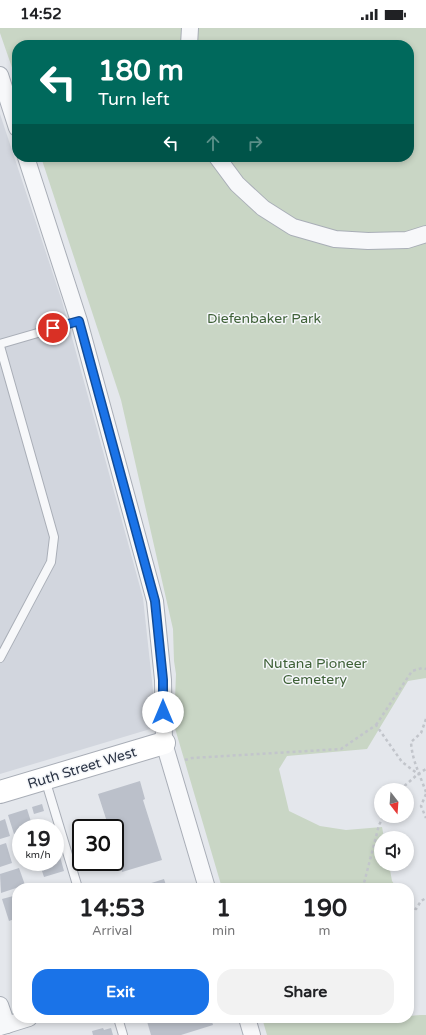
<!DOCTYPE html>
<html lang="en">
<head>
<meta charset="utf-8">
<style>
  :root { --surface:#fff; --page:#f2f2f2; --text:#202124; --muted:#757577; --accent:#1a73e8 }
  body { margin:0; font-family:"Varela Round",sans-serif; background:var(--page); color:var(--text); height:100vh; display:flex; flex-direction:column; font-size:15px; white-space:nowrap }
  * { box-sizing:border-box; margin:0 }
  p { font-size:13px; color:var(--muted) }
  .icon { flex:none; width:22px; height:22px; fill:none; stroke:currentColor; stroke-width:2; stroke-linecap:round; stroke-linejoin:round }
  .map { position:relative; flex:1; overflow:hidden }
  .sheet { position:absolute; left:12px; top:855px; width:402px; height:140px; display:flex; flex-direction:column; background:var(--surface); border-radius:16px; box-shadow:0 2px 6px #0003 }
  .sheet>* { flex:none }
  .top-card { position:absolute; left:12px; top:12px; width:402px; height:122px; border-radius:16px; box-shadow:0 2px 6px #0003; background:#00695c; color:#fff; overflow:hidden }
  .needle { width:26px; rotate:163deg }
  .controls { position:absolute; left:374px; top:755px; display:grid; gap:8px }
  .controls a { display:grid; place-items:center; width:40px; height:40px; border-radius:50%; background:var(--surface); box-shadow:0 2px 6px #0003; font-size:20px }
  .speed { position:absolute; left:12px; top:791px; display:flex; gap:8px; font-size:20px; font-weight:700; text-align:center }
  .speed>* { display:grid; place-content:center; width:52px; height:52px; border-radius:50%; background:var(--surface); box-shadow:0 2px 6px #0003; line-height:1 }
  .speed small { font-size:10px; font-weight:400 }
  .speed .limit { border:2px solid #111; border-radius:6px; background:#fff; color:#111 }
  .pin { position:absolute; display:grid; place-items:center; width:34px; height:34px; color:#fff; margin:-17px; border:2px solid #fff; border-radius:50%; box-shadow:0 1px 4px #0007 }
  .me { position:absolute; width:44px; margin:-22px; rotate:0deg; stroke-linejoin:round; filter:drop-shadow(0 0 3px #0008) }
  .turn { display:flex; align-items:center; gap:14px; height:84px; padding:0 20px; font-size:18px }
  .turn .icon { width:52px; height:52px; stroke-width:2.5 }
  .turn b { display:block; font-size:28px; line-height:34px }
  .lanes { display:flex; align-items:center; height:38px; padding:0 20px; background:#0003; justify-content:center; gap:20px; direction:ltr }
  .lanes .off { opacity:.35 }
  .eta { display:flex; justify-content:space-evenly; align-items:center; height:68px; text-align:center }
  .eta b { font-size:24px; font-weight:700; line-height:28px }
  .primary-button { display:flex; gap:8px; margin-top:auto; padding:8px 20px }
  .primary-button a { flex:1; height:46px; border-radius:16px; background:var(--accent); color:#fff; font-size:16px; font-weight:700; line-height:46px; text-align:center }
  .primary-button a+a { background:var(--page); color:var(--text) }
  .status { display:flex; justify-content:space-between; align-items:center; height:28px; padding:0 20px; background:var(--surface); direction:ltr }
  .status svg { height:11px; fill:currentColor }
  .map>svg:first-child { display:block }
</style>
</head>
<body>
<div class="status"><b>14:52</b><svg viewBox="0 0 49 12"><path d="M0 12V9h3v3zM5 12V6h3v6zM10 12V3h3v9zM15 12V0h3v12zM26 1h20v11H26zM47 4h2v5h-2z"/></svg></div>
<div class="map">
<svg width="426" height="1007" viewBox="0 0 426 1007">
  <rect width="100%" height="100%" fill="#e4e7ec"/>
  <polygon fill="#d2d6de" points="0,86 62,273 143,570 157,699 0,746"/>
  <g fill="#c9d6c5">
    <polygon points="0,0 426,0 426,650 408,653 367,721 287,728 279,741 289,783 320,798 346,802 382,799 384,810 381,810 381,836 389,836 392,853 397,860 222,860 174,697 176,646 174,633 173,601 121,372 41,129 409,129 409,17 17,17 17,54 0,5"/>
    <polygon points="420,987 426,987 426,1007 267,1007 262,990 409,990 409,988"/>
  </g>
  <g fill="#bbc0ca">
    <polygon points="140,753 145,771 143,772 162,832 122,844 115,820 115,800 109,800 98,766"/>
    <polygon points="42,776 44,783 34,786 32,779"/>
    <polygon points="27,781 33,800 21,800 21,804 14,806 8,787"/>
    <polygon points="5,791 10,808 0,811 0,793"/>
    <polygon points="6,815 12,835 0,839 0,817"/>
    <polygon points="59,825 64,843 44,849 39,834 55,834 55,826"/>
    <polygon points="19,840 25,857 1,865 0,846"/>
    <polygon points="164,851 167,860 143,860 146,859 145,857"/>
    <polygon points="17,867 17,890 9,893 2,871"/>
    <polygon points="17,895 17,916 15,916 12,904 15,903 13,896"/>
    <polygon points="146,990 211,990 213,997 181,1007 151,1007"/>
    <polygon points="103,1000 104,1002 111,1000 113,1007 93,1007 92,1003"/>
  </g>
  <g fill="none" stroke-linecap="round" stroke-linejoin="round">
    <defs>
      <g id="lane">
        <polyline points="0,316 79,293"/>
        <polyline points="0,318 54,509 51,534 0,630"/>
        <polyline points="45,751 78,860"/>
        <polyline points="118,990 123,1007"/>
      </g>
      <g id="street">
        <polyline points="189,17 190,0"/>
        <polyline points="0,47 17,100"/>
        <polyline points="26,129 79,293 155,573 163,652 164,715 207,860"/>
        <polyline points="217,129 237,156 263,180 293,199 335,211 368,213 407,212 426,206"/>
        <polyline points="0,977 7,997"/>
        <polyline points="247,990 252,1007"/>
        <polyline points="0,999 29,990"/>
      </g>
      <polyline id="secondary" points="0,764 164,715"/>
    </defs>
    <use href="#lane" stroke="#a9aeb7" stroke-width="10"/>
    <use href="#street" stroke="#a9aeb7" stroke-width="18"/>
    <use href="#secondary" stroke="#a9aeb7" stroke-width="24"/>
    <g stroke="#c2c5cb" stroke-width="2.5" stroke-dasharray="3 3" stroke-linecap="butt">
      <path d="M426 691 421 705 411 714C412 732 420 747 426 764"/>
      <polyline points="376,697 412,643 422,640 426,641"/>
      <polyline points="185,732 192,730 341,721 376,697 402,734 418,746 426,741"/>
      <polyline points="400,762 418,746"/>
      <polyline points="426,766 421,778 426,790"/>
      <polyline points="362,860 363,859 379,797 384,788"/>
      <polyline points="409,878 416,881 421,873 426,870"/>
    </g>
    <use href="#lane" stroke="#f7f8fa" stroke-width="8"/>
    <use href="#street" stroke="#f7f8fa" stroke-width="16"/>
    <use href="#secondary" stroke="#fff" stroke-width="22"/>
  </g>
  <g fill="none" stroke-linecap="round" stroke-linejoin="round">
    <defs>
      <polyline id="route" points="53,300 79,293 155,573 163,652 163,684"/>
    </defs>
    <use href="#route" stroke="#114b97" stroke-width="10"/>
    <use href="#route" stroke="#1a73e8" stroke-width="7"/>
  </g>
  <g text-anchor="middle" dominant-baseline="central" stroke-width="3" stroke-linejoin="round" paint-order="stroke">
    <g font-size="14" fill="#3f6138" stroke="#f4f6f9">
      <text x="264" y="290">Diefenbaker Park</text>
      <text x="315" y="635">Nutana Pioneer<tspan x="315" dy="16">Cemetery</tspan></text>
    </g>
    <g font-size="14" fill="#2b3445" stroke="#f4f6f9">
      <text transform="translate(82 740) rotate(-17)">Ruth Street West</text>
    </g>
  </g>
</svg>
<div class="controls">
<a><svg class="needle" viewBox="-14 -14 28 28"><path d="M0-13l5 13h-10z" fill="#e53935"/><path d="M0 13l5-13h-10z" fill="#757577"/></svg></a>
<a><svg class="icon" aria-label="sound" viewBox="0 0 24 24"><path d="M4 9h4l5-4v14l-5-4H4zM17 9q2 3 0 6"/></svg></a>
</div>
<div class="speed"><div>19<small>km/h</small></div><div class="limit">30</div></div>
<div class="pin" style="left:53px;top:300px;background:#d93025"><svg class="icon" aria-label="arrive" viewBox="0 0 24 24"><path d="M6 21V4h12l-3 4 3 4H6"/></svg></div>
<svg class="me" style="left:163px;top:684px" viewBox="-20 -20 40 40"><circle r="19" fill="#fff"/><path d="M0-13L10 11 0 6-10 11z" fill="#1a73e8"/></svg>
<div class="top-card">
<div class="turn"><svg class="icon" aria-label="left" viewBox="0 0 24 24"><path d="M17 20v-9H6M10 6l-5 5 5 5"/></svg><div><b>180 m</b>Turn left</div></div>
<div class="lanes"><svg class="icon" aria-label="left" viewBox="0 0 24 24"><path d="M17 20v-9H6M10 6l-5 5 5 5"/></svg><svg class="icon off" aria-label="ahead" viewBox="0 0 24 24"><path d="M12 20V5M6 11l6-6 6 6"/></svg><svg class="icon off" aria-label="right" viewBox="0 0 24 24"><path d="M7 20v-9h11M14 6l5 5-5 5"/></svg></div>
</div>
<section class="sheet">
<div class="eta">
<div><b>14:53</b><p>Arrival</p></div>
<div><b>1</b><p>min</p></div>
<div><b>190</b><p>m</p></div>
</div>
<div class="primary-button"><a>Exit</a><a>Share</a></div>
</section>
</div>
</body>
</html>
